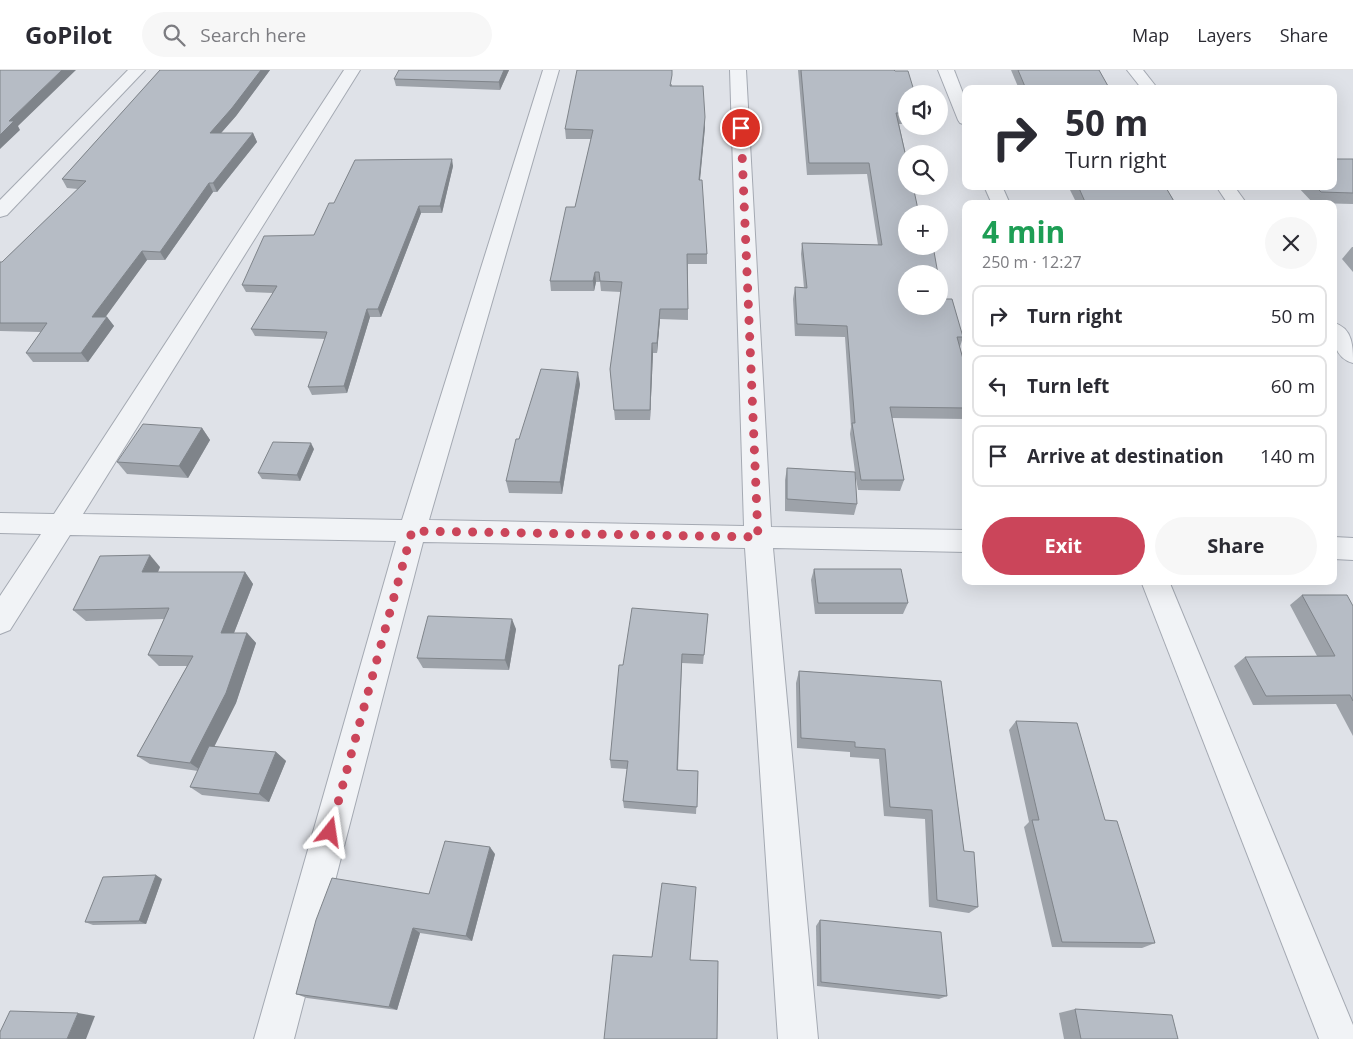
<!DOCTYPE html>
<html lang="en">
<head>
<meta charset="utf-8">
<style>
  :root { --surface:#fff; --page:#f7f7f7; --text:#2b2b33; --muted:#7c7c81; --line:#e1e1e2; --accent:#cb455a }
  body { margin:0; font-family:"Open Sans",sans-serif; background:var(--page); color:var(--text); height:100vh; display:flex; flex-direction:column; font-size:19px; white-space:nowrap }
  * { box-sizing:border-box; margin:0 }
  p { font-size:16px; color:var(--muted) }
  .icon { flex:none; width:28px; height:28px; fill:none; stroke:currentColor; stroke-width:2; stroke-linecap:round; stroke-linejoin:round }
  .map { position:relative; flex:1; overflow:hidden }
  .side { position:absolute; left:962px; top:130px; width:375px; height:385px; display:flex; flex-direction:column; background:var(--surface); border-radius:10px; box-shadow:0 5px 20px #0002 }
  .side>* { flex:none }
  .banner { position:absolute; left:962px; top:15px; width:375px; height:105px; border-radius:10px; box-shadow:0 5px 20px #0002; background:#fff; color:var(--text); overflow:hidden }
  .fabs { position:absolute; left:898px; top:15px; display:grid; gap:10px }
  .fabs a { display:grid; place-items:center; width:50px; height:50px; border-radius:50%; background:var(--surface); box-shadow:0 5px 20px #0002; font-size:25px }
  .pin { position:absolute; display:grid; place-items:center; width:42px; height:42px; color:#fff; margin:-21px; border:2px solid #fff; border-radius:50%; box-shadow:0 1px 5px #0007 }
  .me { position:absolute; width:55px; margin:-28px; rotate:15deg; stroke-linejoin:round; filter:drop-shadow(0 0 4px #0008) }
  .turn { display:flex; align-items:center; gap:18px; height:105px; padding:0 20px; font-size:22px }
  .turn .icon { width:65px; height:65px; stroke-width:2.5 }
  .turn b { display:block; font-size:35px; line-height:42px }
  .round { display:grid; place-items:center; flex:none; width:52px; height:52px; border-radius:26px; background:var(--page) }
  .head { display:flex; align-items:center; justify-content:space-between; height:85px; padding:0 20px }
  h1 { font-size:30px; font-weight:700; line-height:38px; color:#1e9e55 }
  .primary-button { display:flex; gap:10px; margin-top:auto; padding:10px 20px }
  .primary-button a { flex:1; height:58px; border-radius:30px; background:var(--accent); color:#fff; font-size:20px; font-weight:700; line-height:58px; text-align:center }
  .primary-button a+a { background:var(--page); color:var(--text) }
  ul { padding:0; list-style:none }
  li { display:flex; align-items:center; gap:15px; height:62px; margin:0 10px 8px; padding:0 10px; border:2px solid var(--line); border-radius:10px }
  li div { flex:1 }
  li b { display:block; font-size:19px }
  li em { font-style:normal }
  header { display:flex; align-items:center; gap:30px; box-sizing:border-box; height:70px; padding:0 25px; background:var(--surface); border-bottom:1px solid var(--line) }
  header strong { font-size:24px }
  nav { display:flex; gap:28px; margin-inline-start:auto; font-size:18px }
  .search { width:350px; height:45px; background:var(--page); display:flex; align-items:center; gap:12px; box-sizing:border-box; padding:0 18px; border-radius:28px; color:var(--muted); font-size:19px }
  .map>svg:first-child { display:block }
</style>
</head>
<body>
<header>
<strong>GoPilot</strong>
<div class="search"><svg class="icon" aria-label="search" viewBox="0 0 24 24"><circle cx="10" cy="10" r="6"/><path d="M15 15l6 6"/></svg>Search here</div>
<nav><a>Map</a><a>Layers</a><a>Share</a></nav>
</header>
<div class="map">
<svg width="1353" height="969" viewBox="0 0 1353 969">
  <rect width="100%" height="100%" fill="#dfe2e8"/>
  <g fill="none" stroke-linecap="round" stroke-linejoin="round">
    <defs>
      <g id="minor">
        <polygon points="128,0 145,0 7,145 0,147 0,130"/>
        <polygon points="344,0 360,0 83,444 402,450 543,0 559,0 429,450 744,456 730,0 746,0 771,457 966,460 966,482 773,478 818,969 778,969 745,478 423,472 294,969 254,969 396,471 70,465 10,560 0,564 0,526 41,464 0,463 0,443 54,444"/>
        <polygon points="938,0 954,0 966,31 966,55 960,53 958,50"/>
        <polygon points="1127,0 1143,0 1158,19 1142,19"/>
        <polygon points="984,116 1002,116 1010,134 992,134"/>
        <polygon points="1216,116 1234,116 1247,134 1228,134"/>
        <path d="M1334 253C1353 258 1353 277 1353 293 1334 288 1333 270 1334 253Z"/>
        <polygon points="1334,467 1353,468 1353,490 1334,489"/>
        <polygon points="1141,511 1169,511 1353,955 1353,969 1319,969"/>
      </g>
    </defs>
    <use href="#minor" stroke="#a4a9b2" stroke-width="2"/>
    <use href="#minor" fill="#f1f3f6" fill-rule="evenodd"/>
  </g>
  <g fill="#9da2a9">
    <polygon points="160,0 270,0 236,46 221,63 253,63 257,72 217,122 213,122 165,190 147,190 105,247 107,247 114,256 88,292 33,292 26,283 41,262 0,261 0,192 2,192 78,119 67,118 62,109"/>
    <polygon points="509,0 500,20 396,16 394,9"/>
    <polygon points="798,0 894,0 906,24 906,54 899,54 919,144 942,229 963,267 960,277 966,300 966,349 892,348 904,410 900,421 858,420 855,403 857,434 854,445 785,441 785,410 787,398 855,402 850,364 851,357 845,267 795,266 793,229 795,217 804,218 801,184 802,173 878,175 867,104 807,105"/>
    <polygon points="1011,0 1099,0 1108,16 1107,19 1019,19"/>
    <polygon points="672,14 672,16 705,57 700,110 707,184 707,194 688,194 688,250 660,249 657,283 653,283 650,350 615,350 610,299 621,222 601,221 600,212 596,212 594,221 551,221 550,211 575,137 591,69 566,69 565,59"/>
    <polygon points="1353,89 1353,134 1313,133 1297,116 1334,116"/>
    <polygon points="453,96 442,143 421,143 381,247 370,247 347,323 312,325 308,317 325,269 255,266 251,259 273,223 246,222 242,215 314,165 334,133"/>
    <polygon points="1068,116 1165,116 1175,133 1184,134 1077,134"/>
    <polygon points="1352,177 1353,177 1353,202 1342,189"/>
    <polygon points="580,314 562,424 509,423 506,411 519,369"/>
    <polygon points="202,358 210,370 188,408 127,404 117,392"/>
    <polygon points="314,379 300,411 262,409 258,403"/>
    <polygon points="160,497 158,502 245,502 253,514 234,563 247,563 256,573 236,633 214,677 276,682 286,691 269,732 202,725 190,717 198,701 150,694 137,686 187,596 159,596 148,585 164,549 86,551 73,540"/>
    <polygon points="814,499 908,533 903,544 815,544 811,510"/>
    <polygon points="1302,525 1353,536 1353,666 1336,634 1253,635 1234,596 1245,587 1317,586 1290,535"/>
    <polygon points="708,544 703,594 682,593 678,700 698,701 696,744 624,738 623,731 627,699 611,698 610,690 623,595"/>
    <polygon points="516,559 509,600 423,598 417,588"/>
    <polygon points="799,601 941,611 964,781 978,837 969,843 929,837 925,749 884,746 879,689 850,687 850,682 797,678 796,613"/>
    <polygon points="1016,651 1105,750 1155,873 1142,878 1052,877 1024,757 1029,752 1009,660"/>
    <polygon points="495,784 472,871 420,863 397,940 307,928 296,924 429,824"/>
    <polygon points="162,809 146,854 93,855 85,852"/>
    <polygon points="820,850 947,926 939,929 817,916 816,856"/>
    <polygon points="1075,939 1178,969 1064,969 1059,943"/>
  </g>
  <g fill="#7f848a">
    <polygon points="62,0 76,0 18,56 20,60 0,79 0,65 9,51"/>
    <polygon points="261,0 270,0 236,46 214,71 210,63"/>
    <polygon points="504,0 509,0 500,20 499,12"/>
    <polygon points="705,47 705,57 699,119 699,110"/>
    <polygon points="253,63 257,72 217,122 213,113"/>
    <polygon points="452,89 453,96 442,143 440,136"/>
    <polygon points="209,113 213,122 165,190 160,182"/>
    <polygon points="419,136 421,143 381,247 378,239"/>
    <polygon points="142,181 147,190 99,256 92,247"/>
    <polygon points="595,202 596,212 594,221 593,211"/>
    <polygon points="367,239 370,247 347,323 344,316"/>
    <polygon points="660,239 660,249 657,283 657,273"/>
    <polygon points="107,247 114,256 88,292 81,283"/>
    <polygon points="652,273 653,283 650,350 650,340"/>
    <polygon points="578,302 580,314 562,424 560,412"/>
    <polygon points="202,358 210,370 188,408 179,396"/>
    <polygon points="311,373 314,379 300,411 297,405"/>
    <polygon points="150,485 160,497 153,513 142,502"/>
    <polygon points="245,502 253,514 230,573 221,563"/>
    <polygon points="512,549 516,559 509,600 505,590"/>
    <polygon points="247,563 256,573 236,633 202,701 190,693"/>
    <polygon points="276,682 286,691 269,732 259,724"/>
    <polygon points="490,777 495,784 472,871 466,866"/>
    <polygon points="156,805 162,809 146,854 139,851"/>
    <polygon points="413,858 420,863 397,940 389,937"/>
    <polygon points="78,943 95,946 86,969 67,969"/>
  </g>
  <g fill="#b6bcc5" stroke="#7f848a">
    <polygon points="0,0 62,0 9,51 14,51 0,65"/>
    <polygon points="160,0 261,0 232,38 210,63 253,63 213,113 209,113 160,182 142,181 92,247 107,247 81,283 26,283 47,253 0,253 0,192 2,192 86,111 62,109"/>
    <polygon points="399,0 504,0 499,12 394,9"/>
    <polygon points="577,0 672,0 672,5 670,16 703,16 705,47 699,110 702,110 707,184 687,184 688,239 660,239 657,273 652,273 650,340 614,340 610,299 622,212 600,211 599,202 595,202 593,211 550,211 566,137 575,137 593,60 565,59"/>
    <polygon points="801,0 894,0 895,1 908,1 915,24 906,24 906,43 896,43 906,87 906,116 913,116 919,144 906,144 906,176 933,176 938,204 906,204 906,236 939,236 939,209 942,229 952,229 963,267 957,267 966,300 966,338 890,337 904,410 861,410 852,353 855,353 847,256 797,254 795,217 807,218 802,173 882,175 869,93 809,93"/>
    <polygon points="1018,0 1099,0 1108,16 1104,16 1106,19 1026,19"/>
    <polygon points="452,89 440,136 419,136 378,239 367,239 344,316 308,317 327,262 251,259 277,216 242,215 264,166 314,165 329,133 334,133 355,90"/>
    <polygon points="1334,89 1353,89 1353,123 1321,122 1315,116 1334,116"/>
    <polygon points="1078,116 1165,116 1175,133 1184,133 1184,134 1086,134"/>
    <polygon points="541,299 578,302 560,412 506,411 516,369 519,369"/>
    <polygon points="143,354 202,358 179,396 117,392"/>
    <polygon points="273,372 311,373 297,405 258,403"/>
    <polygon points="787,398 855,402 857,434 787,429"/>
    <polygon points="150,485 142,502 245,502 221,563 247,563 226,623 190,693 137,686 193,586 148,585 169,538 73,540 100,486"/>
    <polygon points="814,499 901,499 908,533 818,533"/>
    <polygon points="1302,525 1347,525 1353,536 1353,631 1350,625 1266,626 1245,587 1335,586"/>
    <polygon points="632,538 708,544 704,585 682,584 677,700 698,701 697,737 623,731 628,691 610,690 619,595 623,595"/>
    <polygon points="428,546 512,549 505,590 417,588"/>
    <polygon points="799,601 941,611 964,781 974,782 978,837 937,830 932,740 890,737 885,679 855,677 855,672 801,668"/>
    <polygon points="1016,651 1077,653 1105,750 1117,751 1155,873 1062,872 1032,750 1039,750"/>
    <polygon points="209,676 276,682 259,724 190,717"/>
    <polygon points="445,771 490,777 466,866 413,858 389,937 296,924 316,850 332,808 429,824"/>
    <polygon points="156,805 139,851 85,852 103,807"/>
    <polygon points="662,813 696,817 690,890 718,891 717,969 604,969 613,885 652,887"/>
    <polygon points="820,850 941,862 947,926 821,912"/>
    <polygon points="1075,939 1172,945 1178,969 1081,969"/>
    <polygon points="10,941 78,943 67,969 0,969 0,962"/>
  </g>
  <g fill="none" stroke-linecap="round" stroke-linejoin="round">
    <polyline stroke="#cb455a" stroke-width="9" stroke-dasharray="0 16.2" points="330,762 412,461 758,467 741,58"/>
  </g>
</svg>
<div class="fabs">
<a><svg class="icon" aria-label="sound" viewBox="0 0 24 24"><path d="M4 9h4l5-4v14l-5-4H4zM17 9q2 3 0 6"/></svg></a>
<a><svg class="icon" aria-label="search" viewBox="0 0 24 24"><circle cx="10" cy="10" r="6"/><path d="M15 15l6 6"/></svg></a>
<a>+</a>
<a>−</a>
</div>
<div class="pin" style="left:741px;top:58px;background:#d93025"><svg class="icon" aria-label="arrive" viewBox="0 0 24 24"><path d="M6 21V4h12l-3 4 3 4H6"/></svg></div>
<svg class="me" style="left:330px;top:762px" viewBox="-20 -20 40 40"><path d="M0-17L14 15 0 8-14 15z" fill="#cb455a" stroke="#fff" stroke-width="4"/></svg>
<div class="banner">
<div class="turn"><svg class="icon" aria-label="right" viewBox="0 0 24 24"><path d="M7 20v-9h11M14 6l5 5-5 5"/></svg><div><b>50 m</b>Turn right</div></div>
</div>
<section class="side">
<div class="head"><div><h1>4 min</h1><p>250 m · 12:27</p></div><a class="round"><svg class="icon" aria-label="close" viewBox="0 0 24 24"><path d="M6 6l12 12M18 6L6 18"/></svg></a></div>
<ul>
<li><svg class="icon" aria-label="right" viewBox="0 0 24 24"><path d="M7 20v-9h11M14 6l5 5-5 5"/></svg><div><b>Turn right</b></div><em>50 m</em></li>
<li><svg class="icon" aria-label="left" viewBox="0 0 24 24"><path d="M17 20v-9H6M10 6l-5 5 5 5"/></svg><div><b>Turn left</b></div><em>60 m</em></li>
<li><svg class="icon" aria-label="arrive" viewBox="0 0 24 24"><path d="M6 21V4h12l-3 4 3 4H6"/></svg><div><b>Arrive at destination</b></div><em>140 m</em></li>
</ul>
<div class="primary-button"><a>Exit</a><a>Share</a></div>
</section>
</div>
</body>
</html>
